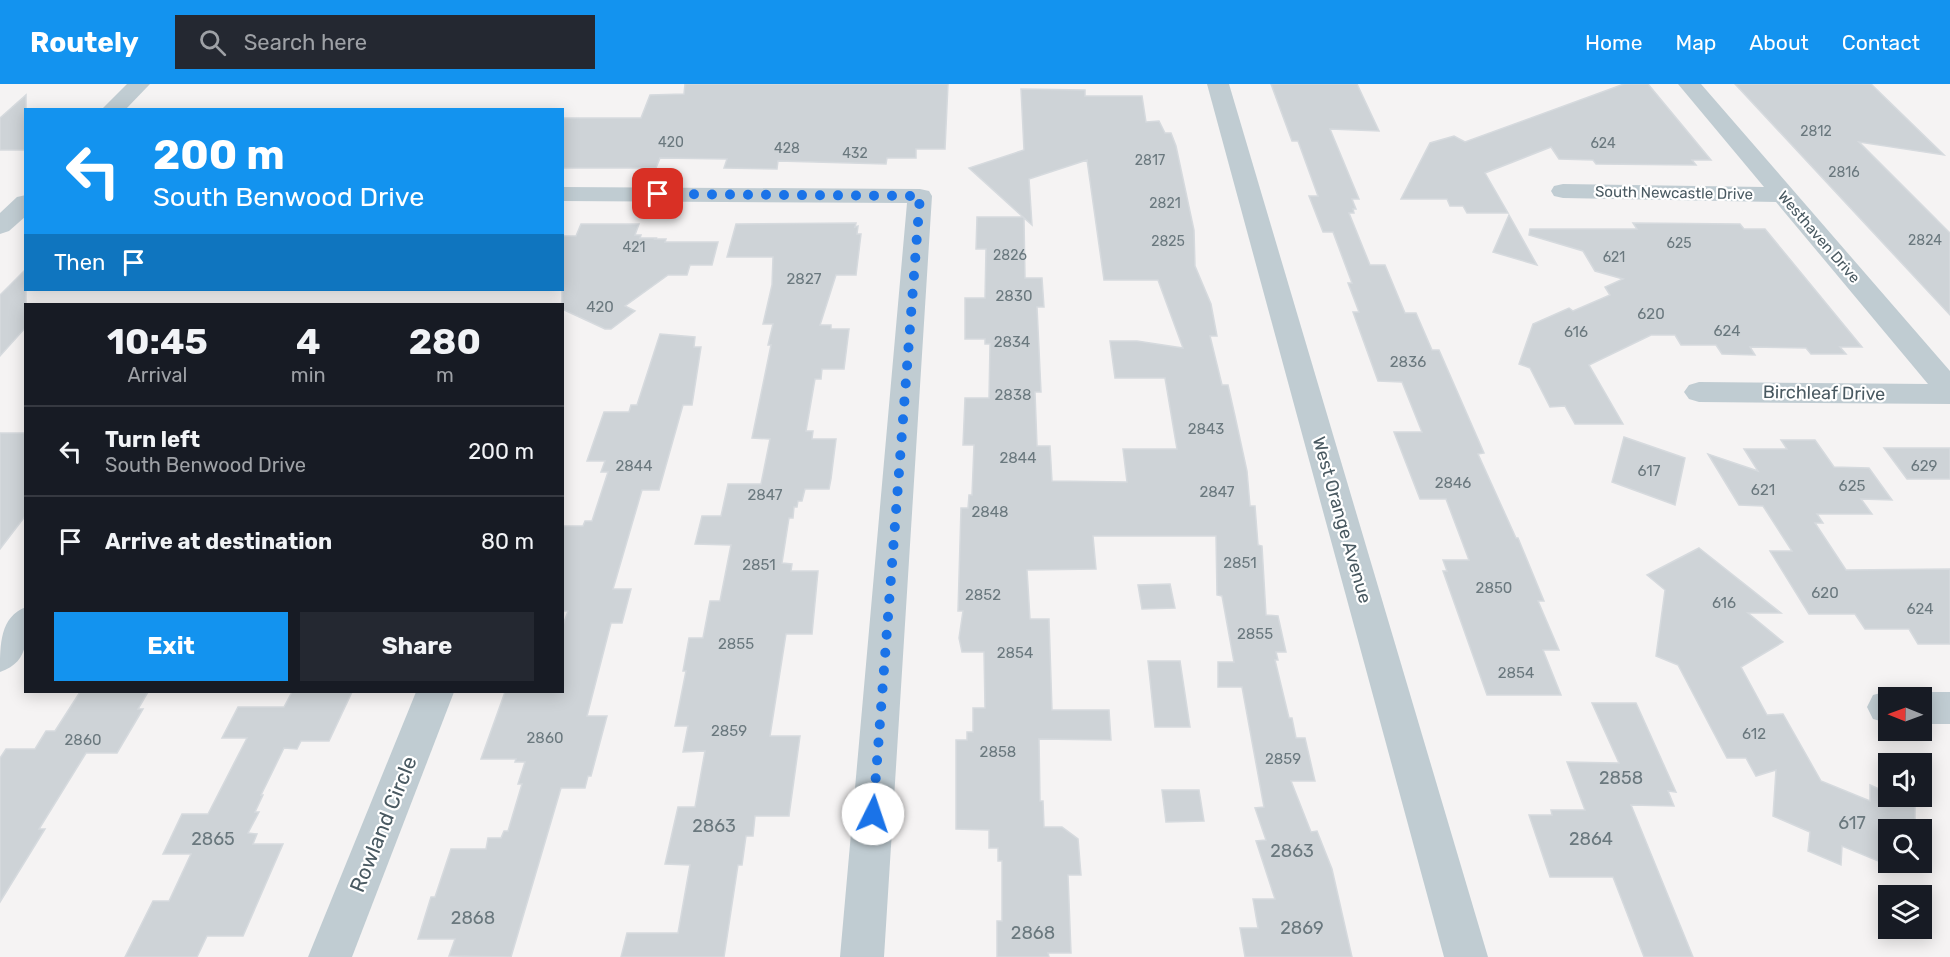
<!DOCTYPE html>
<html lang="en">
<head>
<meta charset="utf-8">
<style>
  :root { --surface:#171b24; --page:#242831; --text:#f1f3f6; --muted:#9ea1a6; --line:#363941; --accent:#1393ef }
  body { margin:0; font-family:Rubik,sans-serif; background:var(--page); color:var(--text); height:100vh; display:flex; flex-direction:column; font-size:22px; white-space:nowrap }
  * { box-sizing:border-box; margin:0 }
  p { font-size:20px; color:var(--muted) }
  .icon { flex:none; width:33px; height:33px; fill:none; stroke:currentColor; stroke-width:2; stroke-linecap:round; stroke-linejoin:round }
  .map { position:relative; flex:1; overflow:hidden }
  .drawer { position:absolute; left:24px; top:219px; width:540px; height:390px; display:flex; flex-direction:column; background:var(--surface); border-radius:0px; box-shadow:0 3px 15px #0003 }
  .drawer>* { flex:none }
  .top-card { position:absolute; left:24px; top:24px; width:540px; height:183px; border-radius:0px; box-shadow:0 3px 15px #0003; background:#1393ef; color:#fff; overflow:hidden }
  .needle { width:39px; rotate:271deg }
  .buttons { position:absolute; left:1878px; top:603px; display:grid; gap:12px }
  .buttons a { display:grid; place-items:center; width:54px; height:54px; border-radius:0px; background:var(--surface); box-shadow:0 3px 15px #0003; font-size:30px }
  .pin { position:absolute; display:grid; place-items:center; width:51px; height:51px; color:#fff; margin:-26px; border-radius:12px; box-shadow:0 3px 9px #0006 }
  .me { position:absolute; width:66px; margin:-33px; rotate:4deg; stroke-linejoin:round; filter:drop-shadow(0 0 4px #0008) }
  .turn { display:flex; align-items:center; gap:21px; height:126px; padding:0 30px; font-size:27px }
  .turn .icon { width:78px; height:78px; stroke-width:2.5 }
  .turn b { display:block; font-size:42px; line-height:51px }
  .then { display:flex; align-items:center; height:57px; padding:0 30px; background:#0003; gap:12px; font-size:22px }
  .eta { display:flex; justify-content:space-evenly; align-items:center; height:102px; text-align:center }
  .eta b { font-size:36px; font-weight:700; line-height:42px }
  .button { display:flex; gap:12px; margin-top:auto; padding:12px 30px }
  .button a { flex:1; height:69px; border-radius:0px; background:var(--accent); color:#fff; font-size:24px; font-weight:700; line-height:69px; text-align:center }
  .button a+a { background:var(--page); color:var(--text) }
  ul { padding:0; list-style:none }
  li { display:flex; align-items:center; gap:18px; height:90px; padding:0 30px; border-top:2px solid var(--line) }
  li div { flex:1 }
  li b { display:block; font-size:22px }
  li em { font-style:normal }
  header { display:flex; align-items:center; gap:36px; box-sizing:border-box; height:84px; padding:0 30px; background:var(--accent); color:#fff }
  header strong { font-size:28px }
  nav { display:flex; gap:33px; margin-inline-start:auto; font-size:21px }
  .search { width:420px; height:54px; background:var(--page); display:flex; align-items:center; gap:15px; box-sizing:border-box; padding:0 21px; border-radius:0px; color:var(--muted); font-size:22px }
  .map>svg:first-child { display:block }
</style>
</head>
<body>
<header>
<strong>Routely</strong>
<div class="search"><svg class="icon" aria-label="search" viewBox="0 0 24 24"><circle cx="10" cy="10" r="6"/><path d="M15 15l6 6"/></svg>Search here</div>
<nav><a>Home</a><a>Map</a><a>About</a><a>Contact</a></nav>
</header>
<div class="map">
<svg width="1950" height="873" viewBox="0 0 1950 873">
  <rect width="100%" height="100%" fill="#f5f3f3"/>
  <g fill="#ced3d7" stroke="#d6dade" stroke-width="1.5" fill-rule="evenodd">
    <polygon points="685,0 948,0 945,65 916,65 916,74 887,74 886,80 778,77 777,85 724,84 727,75 660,74 656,84 562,84 562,34 641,34 650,11 684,10"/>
    <polygon points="1271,0 1357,0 1379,47 1330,45 1359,115 1352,115 1356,125 1353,125 1354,129 1349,129 1370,181 1385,181 1405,229 1416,229 1432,266 1439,266 1484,369 1478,370 1516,454 1518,454 1544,517 1538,517 1559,566 1543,566 1561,611 1487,611 1443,487 1447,487 1443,476 1469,476 1446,415 1420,415 1394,348 1422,348 1402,298 1378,297 1353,228 1359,228 1348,199 1352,199 1333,148 1323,148 1309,112 1318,112 1298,57 1292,57"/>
    <polygon points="1624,0 1648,0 1711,76 1692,76 1696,81 1596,80 1593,76 1559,75 1551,63 1485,89 1508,129 1467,129 1463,122 1450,122 1447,115 1401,115 1430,59 1454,52 1465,58"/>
    <polygon points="1735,0 1871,0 1944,71 1859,58 1950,149 1950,231"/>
    <path d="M1021 5 1085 6V12H1142L1146 38 1159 37 1165 49H1171L1176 62 1194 146 1195 182 1211 220 1217 252H1210L1222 301H1228L1235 332 1247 387 1250 422H1255L1258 461 1262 462 1266 531 1278 532 1286 568H1276L1278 576H1275L1289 634H1292L1296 654H1305L1315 697H1291L1311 748 1317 747 1332 785 1352 873H1245L1240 844H1258L1253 815H1275L1256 757 1266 756 1255 724 1264 723 1242 603H1218V578H1234L1222 512 1217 511 1216 452H1093L1096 485 1027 486 1030 535H1049L1052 626H1109L1111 656 1039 655 1040 717H1043L1044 743H1062L1078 755 1081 791H1068L1071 869H1048L1049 873H997V837H1002V777H998V764H989V746L956 745V656H967V648H973V624H985L984 568H962L959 554 963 527H958L959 493 961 424H968L969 411H972L974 361H963L965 314H989L990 260H985V255H965V214H985L986 165H976L977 133H1023L969 84 1024 66ZM1087 76 1104 196H1158L1183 264 1137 257H1110L1115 294H1165L1177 365H1123L1127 398 1052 397 1050 362H1037L1035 308H1041L1037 223H1044L1042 194H1025L1024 134 1032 141 1029 95Z"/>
    <polygon points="26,11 26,66 0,66 0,34"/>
    <polygon points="1509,131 1537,181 1493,168"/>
    <polygon points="856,139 855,143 858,142 857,150 861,150 856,191 836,191 820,241 831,241 831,245 849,245 844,285 822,285 821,295 815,295 806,347 813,347 812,355 836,355 831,395 829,405 805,405 802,417 798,417 797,423 794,423 793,434 789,434 782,479 792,480 791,487 818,487 812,550 786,550 770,652 800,652 789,732 755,732 753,752 746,752 742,781 738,781 724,873 621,873 627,849 678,849 690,781 665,780 678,723 695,723 705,667 683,668 688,642 675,642 686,587 683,587 689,554 703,554 710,517 720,517 731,461 695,460 702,432 721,432 728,400 761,400 770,355 752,354 771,261 768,261 773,240 763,240 772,201 773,173 727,173 736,140"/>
    <polygon points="1633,139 1740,140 1744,145 1765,145 1862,263 1840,263 1846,270 1811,270 1806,264 1750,263 1755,271 1722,270 1716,261 1681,261 1675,251 1651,251 1589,281 1623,340 1575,340 1565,322 1550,323 1530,284 1519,280 1533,240 1569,224 1573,227 1610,211 1605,203 1623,195 1595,187 1583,167 1529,151 1530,145 1637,145"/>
    <polygon points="581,140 639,140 635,151 641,151 640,154 656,154 655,155 666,155 665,158 718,158 712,181 690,181 687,191 668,191 625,222 635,227 611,245 605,245 562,225 562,152 576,152"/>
    <polygon points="26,185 26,243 0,272 0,211"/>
    <polygon points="660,250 695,253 694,263 701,263 692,321 683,321 659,406 642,406 613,505 631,505 622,539 611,539 587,632 607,632 591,692 588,692 585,704 561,704 511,873 449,872 455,855 418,855 431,813 435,813 451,765 486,765 488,754 501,754 504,747 508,747 522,700 518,700 525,678 515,678 516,675 481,675 505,608 562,608 562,544 568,527 562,527 562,442 583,442 585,437 592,437 608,388 601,388 605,377 587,377 604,328 629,328 631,321 637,321"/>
    <polygon points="0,349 26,349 26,431 0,465"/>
    <polygon points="1624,353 1685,374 1675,421 1612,398"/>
    <polygon points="1781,356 1815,356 1834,383 1869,384 1892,416 1861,415 1872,430 1817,430 1823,439 1815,439 1846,486 1950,485 1950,560 1918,560 1909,545 1865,545 1855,530 1809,530 1770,467 1792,467 1763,422 1739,421 1708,370 1758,387 1744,365 1787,365"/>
    <polygon points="1884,364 1950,364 1950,395 1907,395"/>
    <polygon points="1699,464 1781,529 1748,529 1783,558 1741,583 1767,631 1783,630 1821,697 1870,717 1870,701 1888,709 1888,712 1898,712 1915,719 1915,746 1888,746 1888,778 1895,778 1895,784 1842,762 1841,781 1808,767 1810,748 1773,732 1776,686 1756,692 1746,674 1727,674 1678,581 1656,572 1665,506 1647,491"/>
    <polygon points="1170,500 1175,524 1142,525 1138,501"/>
    <polygon points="1148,577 1180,577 1190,643 1155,643"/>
    <polygon points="80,608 148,608 138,625 143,625 117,669 86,669 39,745 45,745 0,818 0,674 6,665 35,665 46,647 55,647"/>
    <polygon points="292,608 352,608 329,657 301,657 297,665 284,664 261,711 263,711 255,728 259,728 248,749 257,750 253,760 283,760 243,852 207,852 197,873 125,873 153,817 169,817 191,770 163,770 182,730 208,730 247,654 222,654 238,623 284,623"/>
    <polygon points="1592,619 1636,619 1676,708 1668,707 1674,722 1631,721 1693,873 1644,873 1613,793 1550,793 1529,731 1552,731 1551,726 1585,726 1567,678 1619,679"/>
    <polygon points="1162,706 1199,706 1204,737 1166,738"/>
  </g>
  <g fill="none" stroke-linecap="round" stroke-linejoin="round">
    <g fill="#c0ccd2" fill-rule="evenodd">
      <polygon points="127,0 150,0 125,26 101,26"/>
      <polygon points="1678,0 1701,0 1950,287 1950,320 1699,318 1689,315 1684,308 1689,301 1699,298 1928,300 1776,118 1563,114 1554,112 1551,107 1554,102 1563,100 1764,103"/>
      <polygon points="562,103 920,105 929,107 932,112 884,873 840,873 907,119 562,117"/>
      <polygon points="26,111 26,132 9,147 0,150 0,129 17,113"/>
      <path d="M26 523C26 551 32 577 0 588 0 560 0 533 26 523Z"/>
      <polygon points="1888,607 1902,614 1888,614 1888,639 1873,635 1867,623 1873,611"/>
      <polygon points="416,608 454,608 352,873 308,873"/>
      <polygon points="1922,608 1950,608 1950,640 1922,640 1922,614 1908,614"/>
    </g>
    <polygon fill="#c0ccd2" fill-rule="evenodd" points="1207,0 1229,0 1488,873 1444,873"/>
  </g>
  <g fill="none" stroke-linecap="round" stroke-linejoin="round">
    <polyline stroke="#1a73e8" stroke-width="10" stroke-dasharray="0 18" points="658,110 920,112 873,730"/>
  </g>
  <g text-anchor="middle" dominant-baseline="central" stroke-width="4.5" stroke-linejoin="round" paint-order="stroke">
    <g font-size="14" fill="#6a787e">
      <text x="1816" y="47">2812</text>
      <text x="671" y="58">420</text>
      <text x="1603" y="59">624</text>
      <text x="787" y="64">428</text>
      <text x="855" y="69">432</text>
      <text x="1150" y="76">2817</text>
      <text x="1844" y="88">2816</text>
      <text x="1165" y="119">2821</text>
      <text x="1925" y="156">2824</text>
      <text x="1168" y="157">2825</text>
      <text x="1679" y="159">625</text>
      <text x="634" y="163">421</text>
      <text x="1010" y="171">2826</text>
      <text x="1614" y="173">621</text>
    </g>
    <g font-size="15" fill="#495961" stroke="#fff">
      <text transform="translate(1674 109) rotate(1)">South Newcastle Drive</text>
      <text transform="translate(1819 153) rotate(49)">Westhaven Drive</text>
    </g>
    <g font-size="15" fill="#6a787e">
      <text x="804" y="195">2827</text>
      <text x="1014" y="212">2830</text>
      <text x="600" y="223">420</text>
      <text x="1651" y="230">620</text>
      <text x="1727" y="247">624</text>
      <text x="1576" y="248">616</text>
      <text x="1012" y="258">2834</text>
      <text x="1408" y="278">2836</text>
      <text x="1013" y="311">2838</text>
      <text x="1206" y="345">2843</text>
      <text x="1018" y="374">2844</text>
      <text x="634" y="382">2844</text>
      <text x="1924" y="382">629</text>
      <text x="1649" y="387">617</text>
      <text x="1453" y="399">2846</text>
      <text x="1852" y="402">625</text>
      <text x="1763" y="406">621</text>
      <text x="1217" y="408">2847</text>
      <text x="765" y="411">2847</text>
      <text x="990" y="428">2848</text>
      <text x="1240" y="479">2851</text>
      <text x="759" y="481">2851</text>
      <text x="1494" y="504">2850</text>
      <text x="1825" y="509">620</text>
      <text x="983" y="511">2852</text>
      <text x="1724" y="519">616</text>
      <text x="1920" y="525">624</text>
      <text x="1255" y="550">2855</text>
      <text x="736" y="560">2855</text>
      <text x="1015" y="569">2854</text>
      <text x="1516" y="589">2854</text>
      <text x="729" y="647">2859</text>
      <text x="1754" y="650">612</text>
      <text x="545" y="654">2860</text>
      <text x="83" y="656">2860</text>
      <text x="998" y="668">2858</text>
      <text x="1283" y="675">2859</text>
    </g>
    <g font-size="18" fill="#495961" stroke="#fff">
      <text transform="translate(1824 309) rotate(1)">Birchleaf Drive</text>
      <text transform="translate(1342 436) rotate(74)">West Orange Avenue</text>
    </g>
    <g font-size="18" fill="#6a787e">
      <text x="1621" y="694">2858</text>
      <text x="1852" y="739">617</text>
      <text x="714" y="742">2863</text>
      <text x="213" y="755">2865</text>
      <text x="1591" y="755">2864</text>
      <text x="1292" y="767">2863</text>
      <text x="473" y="834">2868</text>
      <text x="1302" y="844">2869</text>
      <text x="1033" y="849">2868</text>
    </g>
    <g font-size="21" fill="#495961" stroke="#fff">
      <text transform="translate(383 740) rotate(-68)">Rowland Circle</text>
    </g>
  </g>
</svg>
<div class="buttons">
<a><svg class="needle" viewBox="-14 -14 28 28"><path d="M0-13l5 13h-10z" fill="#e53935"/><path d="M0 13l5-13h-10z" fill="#9ea1a6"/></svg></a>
<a><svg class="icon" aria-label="sound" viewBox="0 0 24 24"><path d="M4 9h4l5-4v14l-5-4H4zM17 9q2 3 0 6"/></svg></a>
<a><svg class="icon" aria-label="search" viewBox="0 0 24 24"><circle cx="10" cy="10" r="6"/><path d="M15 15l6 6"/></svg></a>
<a><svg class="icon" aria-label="layers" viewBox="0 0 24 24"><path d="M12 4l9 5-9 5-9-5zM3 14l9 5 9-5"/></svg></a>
</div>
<div class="pin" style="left:658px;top:110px;background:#d93025"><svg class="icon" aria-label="arrive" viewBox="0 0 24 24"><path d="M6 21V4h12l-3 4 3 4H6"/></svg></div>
<svg class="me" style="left:873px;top:730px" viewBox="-20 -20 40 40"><circle r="19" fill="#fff"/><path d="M0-13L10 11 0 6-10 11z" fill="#1a73e8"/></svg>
<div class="top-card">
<div class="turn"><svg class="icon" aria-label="left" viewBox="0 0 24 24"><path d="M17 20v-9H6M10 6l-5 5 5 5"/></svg><div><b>200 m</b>South Benwood Drive</div></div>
<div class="then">Then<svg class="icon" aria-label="arrive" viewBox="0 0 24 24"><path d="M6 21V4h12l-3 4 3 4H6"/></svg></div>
</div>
<section class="drawer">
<div class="eta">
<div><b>10:45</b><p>Arrival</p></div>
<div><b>4</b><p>min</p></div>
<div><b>280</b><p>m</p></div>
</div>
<ul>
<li><svg class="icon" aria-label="left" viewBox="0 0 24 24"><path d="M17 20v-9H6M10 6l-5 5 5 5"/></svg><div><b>Turn left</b><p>South Benwood Drive</p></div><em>200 m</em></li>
<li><svg class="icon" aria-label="arrive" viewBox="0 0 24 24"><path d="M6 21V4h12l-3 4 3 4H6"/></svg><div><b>Arrive at destination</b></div><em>80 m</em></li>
</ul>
<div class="button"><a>Exit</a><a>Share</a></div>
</section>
</div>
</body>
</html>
